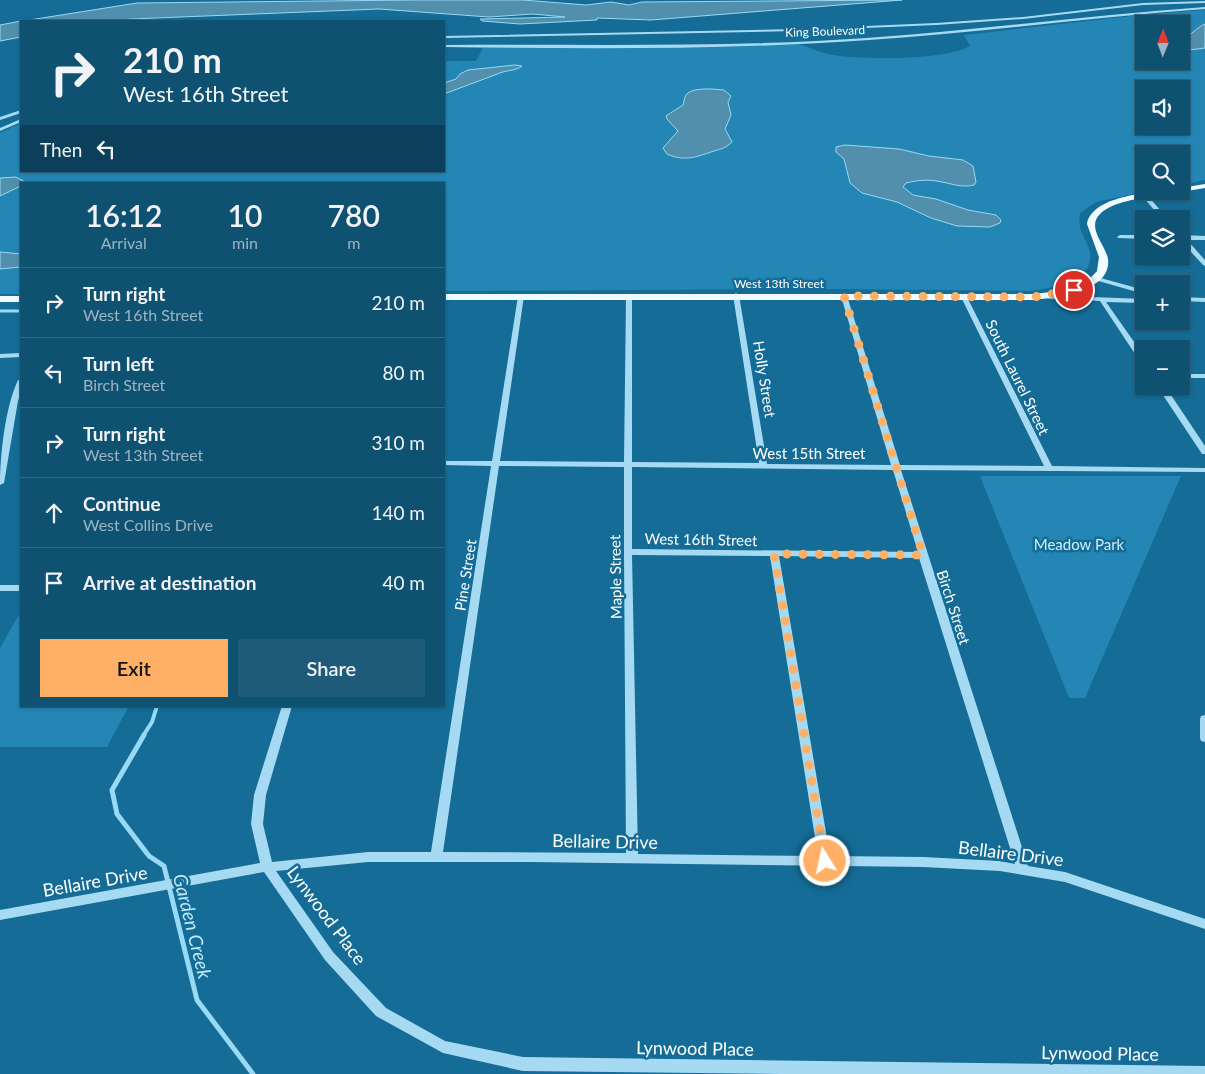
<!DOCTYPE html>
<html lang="en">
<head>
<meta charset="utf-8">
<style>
  :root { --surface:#0f5171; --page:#1d5b79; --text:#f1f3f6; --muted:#9bb5c3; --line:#2f6884; --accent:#ffb067 }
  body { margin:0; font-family:Lato,sans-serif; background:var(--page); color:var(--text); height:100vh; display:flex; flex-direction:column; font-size:19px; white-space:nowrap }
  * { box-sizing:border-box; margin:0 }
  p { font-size:16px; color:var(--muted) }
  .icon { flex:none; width:28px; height:28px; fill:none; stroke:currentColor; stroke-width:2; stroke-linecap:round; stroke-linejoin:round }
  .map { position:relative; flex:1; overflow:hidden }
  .drawer { position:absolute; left:20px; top:182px; width:425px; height:525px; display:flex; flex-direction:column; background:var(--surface); border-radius:0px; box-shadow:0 1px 4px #0004,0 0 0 1px var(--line) }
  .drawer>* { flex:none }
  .hud { position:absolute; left:20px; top:20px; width:425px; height:152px; border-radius:0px; box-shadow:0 1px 4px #0004,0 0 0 1px var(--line); background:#0f5171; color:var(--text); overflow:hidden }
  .needle { width:32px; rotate:1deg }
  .controls { position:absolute; left:1135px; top:15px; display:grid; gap:10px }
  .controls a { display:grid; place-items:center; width:55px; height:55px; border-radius:0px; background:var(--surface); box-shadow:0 1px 4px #0004,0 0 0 1px var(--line); font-size:25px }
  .pin { position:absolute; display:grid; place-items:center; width:42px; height:42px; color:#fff; margin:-21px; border:2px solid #fff; border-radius:50%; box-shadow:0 1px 5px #0007 }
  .me { position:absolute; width:55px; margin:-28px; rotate:350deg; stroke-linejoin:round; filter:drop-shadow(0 0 4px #0008) }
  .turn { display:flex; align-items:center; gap:18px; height:105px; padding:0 20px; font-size:22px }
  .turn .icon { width:65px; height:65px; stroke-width:2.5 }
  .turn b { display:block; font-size:35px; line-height:42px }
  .then { display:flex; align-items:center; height:48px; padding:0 20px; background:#0003; gap:10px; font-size:19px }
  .eta { display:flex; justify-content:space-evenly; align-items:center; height:85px; text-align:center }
  .eta b { font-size:30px; font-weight:600; line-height:35px }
  .action { display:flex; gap:10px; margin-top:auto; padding:10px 20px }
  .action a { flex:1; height:58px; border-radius:0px; background:var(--accent); color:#111; font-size:20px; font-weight:600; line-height:58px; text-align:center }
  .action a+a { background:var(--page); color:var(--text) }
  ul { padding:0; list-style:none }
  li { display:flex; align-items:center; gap:15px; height:70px; padding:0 20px; border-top:1px solid var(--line) }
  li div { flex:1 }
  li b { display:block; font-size:19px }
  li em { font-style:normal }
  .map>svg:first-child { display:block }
</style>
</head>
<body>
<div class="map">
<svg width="1205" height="1074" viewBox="0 0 1205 1074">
  <rect width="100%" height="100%" fill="#146c97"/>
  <g fill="#2386b4" fill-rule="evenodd">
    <path d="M1205 10V180L1181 185V154H1144V191H1147L1096 202 1080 213C1077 234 1087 236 1090 253 1094 283 1051 288 1031 291L832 289 444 291V184H21V294H0V133L21 123V171H444V61H476L483 48H591L799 44C809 47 818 52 828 54 858 60 945 61 970 46L964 35 1141 15ZM1144 24H1181V61H1144ZM1144 89H1181V126H1144Z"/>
    <polygon points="980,476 1181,476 1085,698 1069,698"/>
    <polygon points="21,611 21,706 129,706 107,747 0,747 0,648"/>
  </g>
  <g fill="#528fac" stroke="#98d9f5">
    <polygon points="414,0 523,0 586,5 611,2 629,5 642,2 902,0 651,20 597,18 597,20 520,24 482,21 480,19 565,17 533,14 489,17 379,9 131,19 111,21 23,21 137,3"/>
    <polygon points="21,21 21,37 0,41 0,25"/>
    <path d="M1205 24V48L1181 51V39C1191 37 1195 28 1205 24Z"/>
    <path d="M515 65 522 66C516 71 507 70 500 73 482 80 462 87 444 94V83L456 79 460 74 468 70Z"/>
    <path d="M712 89 724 90 731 96 728 102 731 115 725 129 732 142C726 148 721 149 714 151 696 157 685 162 667 154L663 148 678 131 667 119 666 116 683 105C684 102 684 100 685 97 688 88 705 89 712 89Z"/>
    <path d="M845 145 899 149 929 156 963 160 973 166 976 182 974 185C962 188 953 184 942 182 929 179 918 180 906 183L903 187 913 195 936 199 968 210 996 215 1001 220 1000 223 990 227 957 226 931 218 897 202 862 193 850 183 844 159 836 152V147Z"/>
    <polygon points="16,177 27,183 0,196 0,178"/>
    <polygon points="0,252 21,254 21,267 0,269"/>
  </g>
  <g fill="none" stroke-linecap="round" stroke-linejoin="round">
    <polyline stroke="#98d9f5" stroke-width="3" points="0,311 21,311"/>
    <polyline stroke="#98d9f5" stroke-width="4" points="143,736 152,722 157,706"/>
    <polyline stroke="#98d9f5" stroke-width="5" points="144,735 112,790 117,814 149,856 164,866 197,1000 253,1074"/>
    <g fill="#a6daf3" fill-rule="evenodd">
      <polygon points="1205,1 1205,3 1143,5 1023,19 936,25 796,31 444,38 444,36 796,29 936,23 1023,17 1143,3"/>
      <path d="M1205 7V9C1093 17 981 33 869 40 728 50 585 49 444 47V45C568 44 692 47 816 41 946 35 1075 16 1205 7Z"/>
      <polygon points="21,110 21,113 0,120 0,117"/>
      <polygon points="21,119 21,122 0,131 0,128"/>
      <polygon points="1143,195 1147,195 1168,219 1162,219 1143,197"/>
      <polygon points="1120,235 1144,235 1144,239 1118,238 1117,237"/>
      <polygon points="1181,235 1205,236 1205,240 1187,240 1205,260 1205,266 1203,265 1181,241"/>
      <polygon points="1097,277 1144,290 1144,294 1095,280 1094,279"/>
      <path d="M736 293 739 295 767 464 891 465 841 296 844 294 847 296 900 465 1044 466 961 297 964 295 967 297 1052 466 1205 468V472L901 470 1028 866 1065 872 1205 919V929L1065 882 1000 871 923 867 531 862H368L276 871 333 952 386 1008 445 1041 523 1057 1205 1066V1074H781L523 1071 443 1053 376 1016 325 960 264 872 0 920V910L260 863 251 824 254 795 282 706H292L266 795 263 824 272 862 368 852H431L491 466 444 465V461H492L518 296 521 294 524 296 500 461 624 462 626 296 629 294 632 296V462L759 463 733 295ZM499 466 624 467V552L626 853 443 852ZM632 467 893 470 918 552 632 549ZM632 555 770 556 818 856 638 854ZM779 556 919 558 1015 864 1000 861 923 857 830 856Z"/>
      <polygon points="1039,295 1144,299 1144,303 1106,302 1144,356 1144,363 1141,363 1100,301 1037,298 1036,297"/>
      <polygon points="1181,297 1205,298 1205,302 1181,301"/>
      <polygon points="21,353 21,357 0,358 0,354"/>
      <rect x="1181" y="374" width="24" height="4"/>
      <path d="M18 380H21V391L18 401 4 483 0 485C0 455 5 408 18 380Z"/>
      <polygon points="1157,386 1165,386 1205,446 1205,454 1202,454"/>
      <rect x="0" y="585" width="21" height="6"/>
      <polygon points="1205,715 1205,742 1201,741 1200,738 1200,719 1201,716"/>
    </g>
    <g fill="#f1faff" fill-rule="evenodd">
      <polygon points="1205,184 1205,188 1181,192 1178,191 1181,191 1181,188"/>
      <path d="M1178 191C1172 195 1163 195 1156 196 1138 199 1115 201 1101 213 1085 227 1106 245 1108 259 1112 292 1056 297 1034 300H444V294H1034C1056 291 1082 290 1097 271L1099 257 1087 224C1092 195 1154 191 1178 191Z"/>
      <rect x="0" y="296" width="21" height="6"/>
    </g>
  </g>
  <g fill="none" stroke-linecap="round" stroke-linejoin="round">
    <polyline stroke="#ffb067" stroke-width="9" stroke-dasharray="0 16.2" points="825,861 774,554 923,555 844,296 1034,297 1074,290"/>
  </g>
  <g text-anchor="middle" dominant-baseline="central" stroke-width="5" stroke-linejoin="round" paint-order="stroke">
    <g font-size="12" fill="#fff" stroke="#146c97">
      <text transform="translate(825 31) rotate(-2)">King Boulevard</text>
      <text x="779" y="283">West 13th Street</text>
    </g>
    <g font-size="15" fill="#fff" stroke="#146c97">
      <text transform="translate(1018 377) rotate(64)">South Laurel Street</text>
      <text transform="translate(765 379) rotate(81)">Holly Street</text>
      <text x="809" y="453">West 15th Street</text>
      <text transform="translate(701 539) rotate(1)">West 16th Street</text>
      <text transform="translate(465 575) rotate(-81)">Pine Street</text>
      <text transform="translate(615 577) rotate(-91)">Maple Street</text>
      <text transform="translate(954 607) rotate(72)">Birch Street</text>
    </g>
    <g font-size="15" fill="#cdeefd" stroke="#146c97">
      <text x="1079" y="544">Meadow Park</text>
    </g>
    <g font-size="18" fill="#fff" stroke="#146c97">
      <text transform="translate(605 841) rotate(1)">Bellaire Drive</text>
      <text transform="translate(1011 853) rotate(7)">Bellaire Drive</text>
      <text transform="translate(95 881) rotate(-10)">Bellaire Drive</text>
      <text transform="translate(327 915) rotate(53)">Lynwood Place</text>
      <text transform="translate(695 1048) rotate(1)">Lynwood Place</text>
      <text transform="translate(1100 1053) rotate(1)">Lynwood Place</text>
    </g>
    <g font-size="19" font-style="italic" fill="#c1e9fa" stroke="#146c97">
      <text transform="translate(193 926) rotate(76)">Garden Creek</text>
    </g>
  </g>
</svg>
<div class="controls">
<a><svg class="needle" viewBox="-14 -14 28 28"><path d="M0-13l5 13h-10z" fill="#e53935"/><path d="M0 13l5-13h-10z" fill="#9bb5c3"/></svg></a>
<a><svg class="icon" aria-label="sound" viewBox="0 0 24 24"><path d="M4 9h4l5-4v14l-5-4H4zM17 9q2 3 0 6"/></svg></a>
<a><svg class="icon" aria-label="search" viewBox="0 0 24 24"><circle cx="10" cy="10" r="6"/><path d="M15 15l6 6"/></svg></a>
<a><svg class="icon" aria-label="layers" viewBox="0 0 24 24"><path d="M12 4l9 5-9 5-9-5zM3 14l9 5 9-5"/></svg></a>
<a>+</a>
<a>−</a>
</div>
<div class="pin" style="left:1074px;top:290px;background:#d93025"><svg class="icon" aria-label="arrive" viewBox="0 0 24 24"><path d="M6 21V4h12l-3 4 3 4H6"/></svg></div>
<svg class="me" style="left:825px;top:861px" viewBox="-20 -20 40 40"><circle r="17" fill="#ffb067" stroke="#fff" stroke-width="3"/><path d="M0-11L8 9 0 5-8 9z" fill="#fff"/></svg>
<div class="hud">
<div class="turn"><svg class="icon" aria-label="right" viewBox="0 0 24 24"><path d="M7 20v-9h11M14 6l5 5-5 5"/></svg><div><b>210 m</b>West 16th Street</div></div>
<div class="then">Then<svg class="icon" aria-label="left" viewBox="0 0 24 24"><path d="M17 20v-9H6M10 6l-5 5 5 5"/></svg></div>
</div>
<section class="drawer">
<div class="eta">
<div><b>16:12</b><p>Arrival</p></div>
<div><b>10</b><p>min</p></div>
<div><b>780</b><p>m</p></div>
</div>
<ul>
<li><svg class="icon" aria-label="right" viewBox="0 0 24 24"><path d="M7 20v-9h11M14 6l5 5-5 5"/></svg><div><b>Turn right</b><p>West 16th Street</p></div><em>210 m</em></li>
<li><svg class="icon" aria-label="left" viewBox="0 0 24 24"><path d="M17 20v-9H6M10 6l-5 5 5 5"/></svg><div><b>Turn left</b><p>Birch Street</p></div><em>80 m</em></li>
<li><svg class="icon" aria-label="right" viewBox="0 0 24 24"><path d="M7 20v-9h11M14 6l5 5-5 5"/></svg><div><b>Turn right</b><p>West 13th Street</p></div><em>310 m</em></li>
<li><svg class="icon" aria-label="ahead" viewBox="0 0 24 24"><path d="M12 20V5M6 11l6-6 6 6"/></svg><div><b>Continue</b><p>West Collins Drive</p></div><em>140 m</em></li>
<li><svg class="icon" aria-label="arrive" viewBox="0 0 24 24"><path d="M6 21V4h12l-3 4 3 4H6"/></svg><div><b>Arrive at destination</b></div><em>40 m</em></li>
</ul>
<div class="action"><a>Exit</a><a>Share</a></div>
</section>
</div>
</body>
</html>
